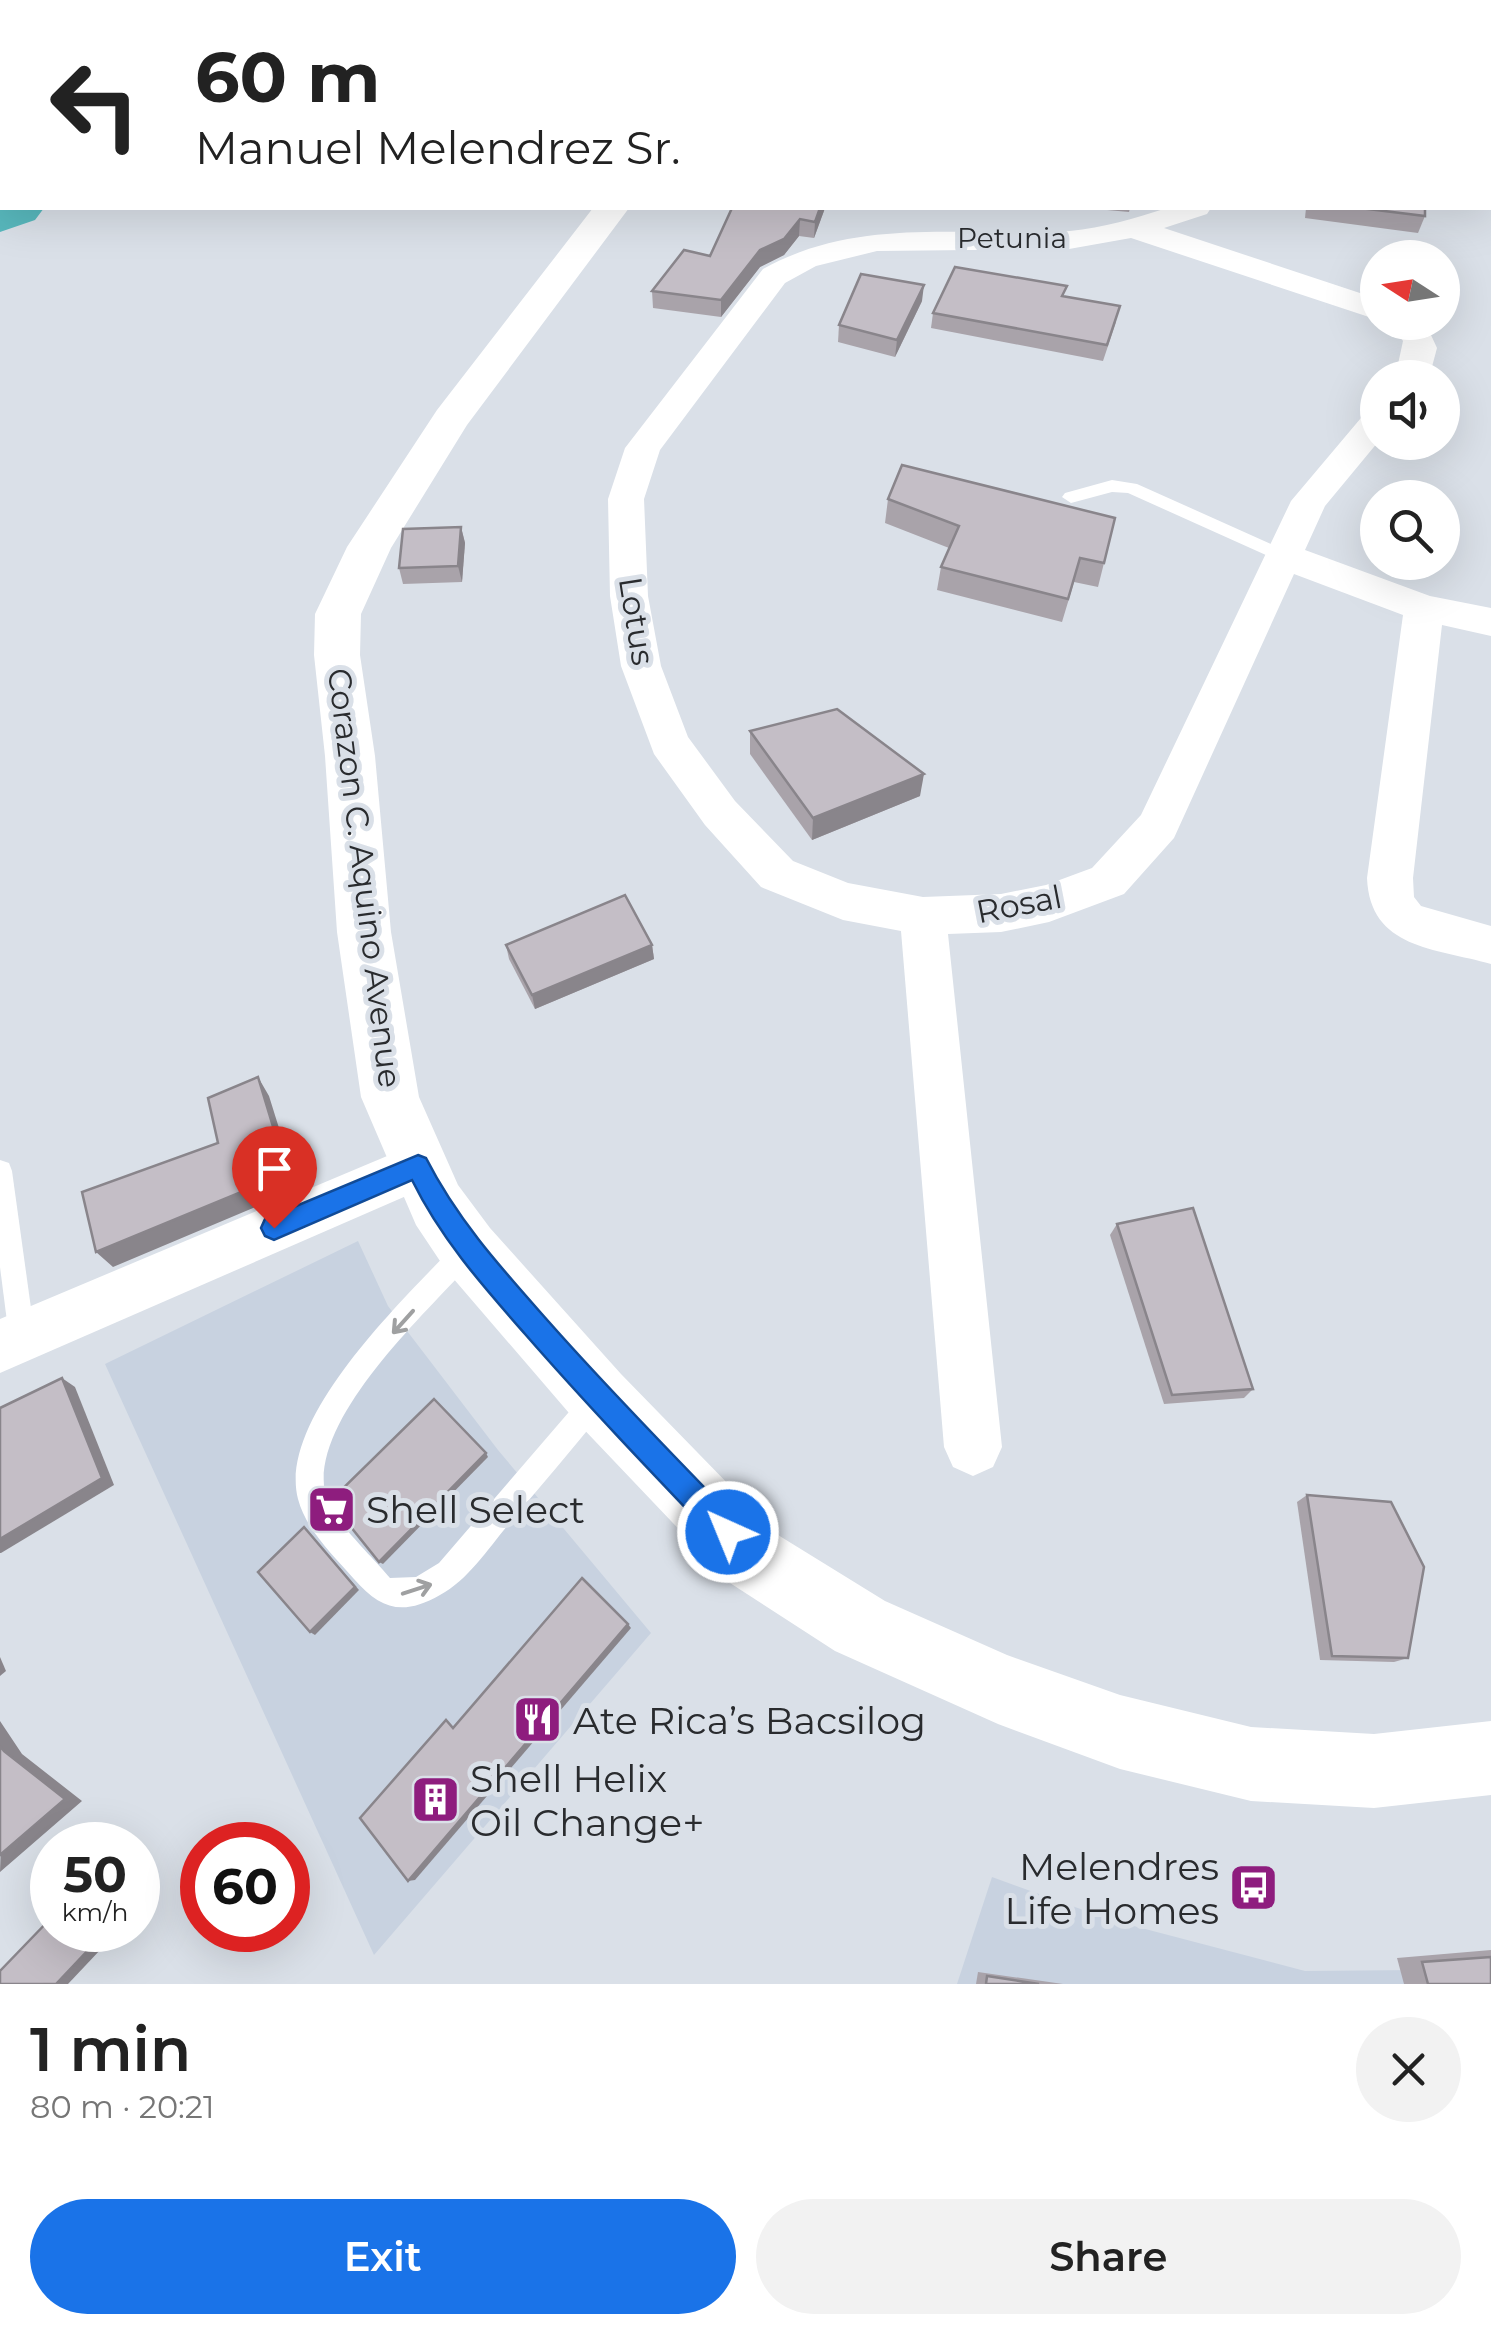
<!DOCTYPE html>
<html lang="en">
<head>
<meta charset="utf-8">
<style>
  :root { --surface:#fff; --page:#f2f2f2; --text:#222; --muted:#767676; --accent:#1a73e8 }
  body { margin:0; font-family:Montserrat,sans-serif; background:var(--page); color:var(--text); height:100vh; display:flex; flex-direction:column; font-size:38px; white-space:nowrap }
  * { box-sizing:border-box; margin:0 }
  p { font-size:32px; color:var(--muted) }
  .icon { flex:none; width:55px; height:55px; fill:none; stroke:currentColor; stroke-width:2; stroke-linecap:round; stroke-linejoin:round }
  .map { position:relative; height:1984px; overflow:hidden }
  .side { display:flex; flex-direction:column; background:var(--surface); flex:1 }
  .side>* { flex:none }
  .top-card { position:absolute; left:0px; top:0px; width:1492px; height:210px; box-shadow:0 10px 40px #0002; background:#fff; color:var(--text); overflow:hidden }
  .needle { width:65px; rotate:282deg }
  .controls { position:absolute; left:1360px; top:240px; display:grid; gap:20px }
  .controls a { display:grid; place-items:center; width:100px; height:100px; border-radius:50%; background:var(--surface); box-shadow:0 10px 40px #0002; font-size:50px }
  .speed { position:absolute; left:30px; top:1822px; display:flex; gap:20px; font-size:50px; font-weight:700; text-align:center }
  .speed>* { display:grid; place-content:center; width:130px; height:130px; border-radius:50%; background:var(--surface); box-shadow:0 10px 40px #0002; line-height:1 }
  .speed small { font-size:25px; font-weight:400 }
  .speed .limit { border:15px solid #d22; background:#fff; color:#111 }
  .pin { position:absolute; display:grid; place-items:center; width:85px; height:85px; color:#fff; margin:-102px -42px; border-radius:50% 50% 50% 0; rotate:-45deg; box-shadow:0 0 10px #0007 }
  .pin .icon { rotate:45deg }
  .me { position:absolute; width:110px; margin:-55px; rotate:316deg; stroke-linejoin:round; filter:drop-shadow(0 0 8px #0008) }
  .turn { display:flex; align-items:center; gap:35px; height:210px; padding:0 30px; font-size:45px }
  .turn .icon { width:130px; height:130px; stroke-width:2.5 }
  .turn b { display:block; font-size:70px; line-height:85px }
  .round { display:grid; place-items:center; flex:none; width:105px; height:105px; border-radius:52px; background:var(--page) }
  .summary { display:flex; align-items:center; justify-content:space-between; height:170px; padding:0 30px }
  h1 { font-size:60px; font-weight:600; line-height:75px }
  .primary-button { display:flex; gap:20px; margin-top:auto; padding:20px 30px }
  .primary-button a { flex:1; height:115px; border-radius:60px; background:var(--accent); color:#fff; font-size:40px; font-weight:600; line-height:115px; text-align:center }
  .primary-button a+a { background:var(--page); color:var(--text) }
  .map>svg:first-child { display:block }
</style>
</head>
<body>
<div class="map">
<svg width="1491" height="1984" viewBox="0 0 1491 1984">
  <rect width="100%" height="100%" fill="#dae0e8"/>
  <g fill="#c8d2e0">
    <polygon points="358,1241 388,1306 498,1450 651,1633 374,1955 105,1364"/>
    <polygon points="992,1877 1111,1920 1305,1971 1417,1970 1420,1984 957,1984"/>
  </g>
  <g fill="none" stroke-linecap="round" stroke-linejoin="round">
    <g fill="#58b8bd" fill-rule="evenodd">
      <polygon points="206,0 256,0 258,2 208,2"/>
      <polygon points="0,194 2,208 44,208 35,220 0,232"/>
    </g>
    <g fill="#fff" fill-rule="evenodd">
      <polygon points="1112,480 1137,484 1289,552 1292,556 1283,562 1277,560 1128,493 1112,492 1071,503 1062,497 1065,493"/>
      <polygon points="0,1160 9,1163 12,1171 35,1337 31,1346 22,1350 13,1346 9,1337 0,1267"/>
      <path d="M465 1240 474 1244 478 1252 474 1260C427 1312 310 1418 325 1493 329 1517 373 1557 390 1578L416 1577 439 1563 587 1391 596 1387 605 1391 609 1400 605 1409C573 1448 540 1487 508 1525 487 1550 468 1580 440 1595 403 1616 381 1610 354 1579 334 1556 306 1530 298 1499 277 1418 405 1298 456 1244Z"/>
    </g>
    <g fill="#fff" fill-rule="evenodd">
      <rect x="935" y="0" width="26" height="2"/>
      <polygon points="1259,0 1300,0 1301,2 1261,2"/>
      <rect x="1490" y="26" width="1" height="16"/>
      <rect x="1490" y="168" width="1" height="18"/>
      <path d="M1167 208H1211L1207 214 1164 228 1378 299V320L1131 238 1069 249 877 251 816 266 785 283 660 450 644 499 648 596 661 666 688 737 735 801 793 861 848 883 923 897 1001 894 1046 885 1092 868 1141 815 1291 501 1366 412 1378 409V442L1325 506 1305 550 1430 596 1491 608V636L1442 625 1413 878 1414 897 1421 906 1491 926V964C1435 948 1370 949 1367 878L1403 615 1294 574 1174 838 1124 894 1049 922 1001 932 948 934 1002 1447 993 1467 973 1476 953 1467 944 1447 901 931 843 920 761 887 705 825 654 754 621 666 610 596 608 499 625 448 763 269C861 215 964 238 1070 231 1103 228 1135 218 1167 208Z"/>
      <polygon points="1390,322 1425,322 1437,348 1429,378 1395,378 1403,341"/>
      <polygon points="418,1143 436,1149 444,1166 436,1183 0,1373 0,1319"/>
    </g>
    <polygon fill="#fff" fill-rule="evenodd" points="593,208 629,208 467,425 391,548 361,614 360,655 375,756 391,932 419,1097 458,1185 490,1228 621,1374 778,1535 885,1601 1007,1655 1120,1695 1251,1727 1374,1734 1491,1721 1491,1795 1374,1808 1251,1801 1120,1769 998,1724 835,1651 730,1583 575,1420 446,1270 416,1225 361,1097 337,932 325,756 314,655 315,614 347,547 437,410"/>
  </g>
  <g fill="#a9a3aa">
    <polygon points="732,208 825,208 814,238 799,236 784,255 760,267 721,317 653,308 652,291 710,256"/>
    <polygon points="1085,208 1130,208 1129,212"/>
    <polygon points="1306,208 1425,208 1425,216 1418,233 1305,218"/>
    <polygon points="1065,296 1116,322 1103,361 931,328 933,313"/>
    <polygon points="922,301 895,357 838,342 839,325"/>
    <polygon points="888,499 1104,563 1098,587 1074,582 1062,622 937,590 941,567 949,548 885,523"/>
    <polygon points="461,527 465,543 462,582 403,584 399,568"/>
    <polygon points="750,731 920,796 812,840 750,754"/>
    <polygon points="506,945 652,945 654,959 535,1009 509,959"/>
    <polygon points="1117,1224 1253,1389 1244,1398 1164,1404 1110,1235"/>
    <polygon points="1307,1495 1408,1658 1394,1662 1320,1660 1297,1502"/>
    <polygon points="1491,1950 1491,1984 1404,1984 1397,1958"/>
    <polygon points="978,1972 1063,1984 976,1984"/>
  </g>
  <g fill="#89858b">
    <polygon points="820,208 825,208 814,238 815,222"/>
    <polygon points="800,219 799,236 784,255 760,267 721,317 721,300 760,250"/>
    <polygon points="924,285 922,301 895,357 897,340"/>
    <polygon points="461,527 465,543 462,582 458,566"/>
    <polygon points="924,774 920,796 812,840 813,818"/>
    <polygon points="652,945 654,959 535,1009 532,995"/>
    <polygon points="258,1077 269,1096 298,1189 113,1267 96,1252 287,1173"/>
    <polygon points="62,1378 75,1387 114,1485 1,1553 0,1553 0,1539"/>
    <polygon points="486,1453 488,1457 383,1564 379,1562"/>
    <polygon points="304,1527 359,1590 315,1635 310,1632"/>
    <polygon points="628,1624 631,1628 415,1880 408,1881"/>
    <polygon points="0,1657 6,1671 0,1676"/>
    <polygon points="0,1721 22,1754 82,1801 0,1872 4,1751 0,1746"/>
    <polygon points="107,1930 119,1930 68,1984 56,1984"/>
  </g>
  <g fill="#c4bec6" stroke="#89858b" stroke-width="2.5">
    <polygon points="732,208 820,208 815,222 800,219 784,239 760,250 721,300 652,291 684,250 710,256"/>
    <polygon points="1360,208 1425,208 1425,216"/>
    <polygon points="955,267 1067,286 1062,296 1120,306 1107,345 933,313"/>
    <polygon points="861,274 924,285 897,340 839,325"/>
    <polygon points="902,465 1115,518 1104,563 1080,558 1068,599 941,567 959,526 888,499"/>
    <polygon points="461,527 458,566 399,568 403,529"/>
    <polygon points="837,709 924,774 813,818 750,731"/>
    <polygon points="625,895 652,945 532,995 506,945"/>
    <polygon points="258,1077 287,1173 96,1252 82,1192 218,1143 208,1098"/>
    <polygon points="1193,1208 1253,1389 1172,1395 1117,1224"/>
    <polygon points="62,1378 102,1478 0,1539 0,1408"/>
    <polygon points="434,1399 486,1453 379,1562 330,1501"/>
    <polygon points="1307,1495 1391,1502 1424,1567 1408,1658 1332,1656"/>
    <polygon points="304,1527 355,1587 310,1632 258,1572"/>
    <polygon points="582,1578 628,1624 408,1881 360,1818 446,1720 453,1728"/>
    <polygon points="0,1746 4,1751 65,1799 0,1855"/>
    <polygon points="52,1917 52,1930 107,1930 56,1984 0,1984 0,1971"/>
    <polygon points="1491,1957 1491,1984 1428,1984 1422,1962"/>
    <polygon points="987,1976 1039,1984 986,1984"/>
  </g>
  <defs><path id="oneway-shaft" d="M-6 0H5M1.5-3L5.5 0L1.5 3" fill="none" stroke-width="1.6" stroke-linecap="round" stroke-linejoin="round" transform="scale(2.5)"/></defs>
  <g stroke="#9fa0a1">
    <use href="#oneway-shaft" transform="translate(403 1322) rotate(132)"/>
    <use href="#oneway-shaft" transform="translate(417 1589) rotate(-18)"/>
  </g>
  <path fill="#1a73e8" stroke="#114b97" stroke-width="2.5" d="M418 1155 426 1158C458 1221 503 1270 549 1322 610 1391 674 1456 738 1522L742 1532 738 1542 728 1546 718 1542C653 1474 587 1405 525 1334 482 1285 441 1239 412 1180L274 1240 265 1236 261 1228 265 1219Z"/>
  <defs>
    <symbol id="supermarket-square" viewBox="-11 -11 22 22"><rect x="-9" y="-9" width="18" height="18" rx="4" fill="#8e1d7e" stroke="#dae0e8"/><path d="M-6-5.5h2.5l.6 2H6L4.5 2H-2.5L-4.4-4H-6ZM-1.5 3.2a1.3 1.3 0 1 0 .1 0ZM3 3.2a1.3 1.3 0 1 0 .1 0Z" fill="#fff"/></symbol>
    <symbol id="restaurant-square" viewBox="-11 -11 22 22"><rect x="-9" y="-9" width="18" height="18" rx="4" fill="#8e1d7e" stroke="#dae0e8"/><path d="M-5-6h1v4h1v-4h1v4h1v-4h1v5L-1.5 .5V6h-2V.5L-5-1ZM5-6V6H3V1.5H1.5Q1.5-4 5-6Z" fill="#fff"/></symbol>
    <symbol id="building-square" viewBox="-11 -11 22 22"><rect x="-9" y="-9" width="18" height="18" rx="4" fill="#8e1d7e" stroke="#dae0e8"/><path d="M-4-6H4V6H1V3H-1V6H-4ZM-2.5-4.3h1.7v1.8h-1.7ZM.8-4.3h1.7v1.8H.8ZM-2.5-1h1.7V.8h-1.7ZM.8-1h1.7V.8H.8Z" fill="#fff"/></symbol>
    <symbol id="bus-square" viewBox="-11 -11 22 22"><rect x="-9" y="-9" width="18" height="18" rx="4" fill="#8e1d7e" stroke="#dae0e8"/><path d="M-5-6H5V4H4V6H2V4H-2V6H-4V4H-5ZM-3.5-4V0h7V-4ZM-3.5 1.2v1.5H-2V1.2ZM2 1.2v1.5H3.5V1.2Z" fill="#fff"/></symbol>
  </defs>
  <g fill-rule="evenodd">
    <use href="#supermarket-square" x="304" y="1482" width="55" height="55"/>
    <use href="#restaurant-square" x="510" y="1692" width="55" height="55"/>
    <use href="#building-square" x="408" y="1772" width="55" height="55"/>
    <use href="#bus-square" x="1226" y="1860" width="55" height="55"/>
  </g>
  <g text-anchor="middle" dominant-baseline="central" stroke-width="10" stroke-linejoin="round" paint-order="stroke">
    <g font-size="28" fill="#292b2e" stroke="#dae0e8">
      <text x="1012" y="238">Petunia</text>
    </g>
    <g font-size="32" fill="#292b2e" stroke="#dae0e8">
      <text transform="translate(637 621) rotate(81)">Lotus</text>
      <text transform="translate(365 878) rotate(83)">Corazon C. Aquino Avenue</text>
      <text transform="translate(1019 904) rotate(-11)">Rosal</text>
    </g>
    <g font-size="38" fill="#292b2e" stroke="#dae0e8" text-anchor="start">
      <text x="366" y="1509">Shell Select</text>
      <text x="573" y="1720">Ate Rica’s Bacsilog</text>
      <text x="470" y="1778">Shell Helix<tspan x="470" dy="44">Oil Change+</tspan></text>
      <text x="1219" y="1866" text-anchor="end">Melendres<tspan x="1219" dy="44">Life Homes</tspan></text>
    </g>
  </g>
</svg>
<div class="controls">
<a><svg class="needle" viewBox="-14 -14 28 28"><path d="M0-13l5 13h-10z" fill="#e53935"/><path d="M0 13l5-13h-10z" fill="#767676"/></svg></a>
<a><svg class="icon" aria-label="sound" viewBox="0 0 24 24"><path d="M4 9h4l5-4v14l-5-4H4zM17 9q2 3 0 6"/></svg></a>
<a><svg class="icon" aria-label="search" viewBox="0 0 24 24"><circle cx="10" cy="10" r="6"/><path d="M15 15l6 6"/></svg></a>
</div>
<div class="speed"><div>50<small>km/h</small></div><div class="limit">60</div></div>
<div class="pin" style="left:274px;top:1228px;background:#d93025"><svg class="icon" aria-label="arrive" viewBox="0 0 24 24"><path d="M6 21V4h12l-3 4 3 4H6"/></svg></div>
<svg class="me" style="left:728px;top:1532px" viewBox="-20 -20 40 40"><circle r="17" fill="#1a73e8" stroke="#fff" stroke-width="3"/><path d="M0-11L8 9 0 5-8 9z" fill="#fff"/></svg>
<div class="top-card">
<div class="turn"><svg class="icon" aria-label="left" viewBox="0 0 24 24"><path d="M17 20v-9H6M10 6l-5 5 5 5"/></svg><div><b>60 m</b>Manuel Melendrez Sr.</div></div>
</div>
</div>
<section class="side">
<div class="summary"><div><h1>1 min</h1><p>80 m · 20:21</p></div><a class="round"><svg class="icon" aria-label="close" viewBox="0 0 24 24"><path d="M6 6l12 12M18 6L6 18"/></svg></a></div>
<div class="primary-button"><a>Exit</a><a>Share</a></div>
</section>
</body>
</html>
